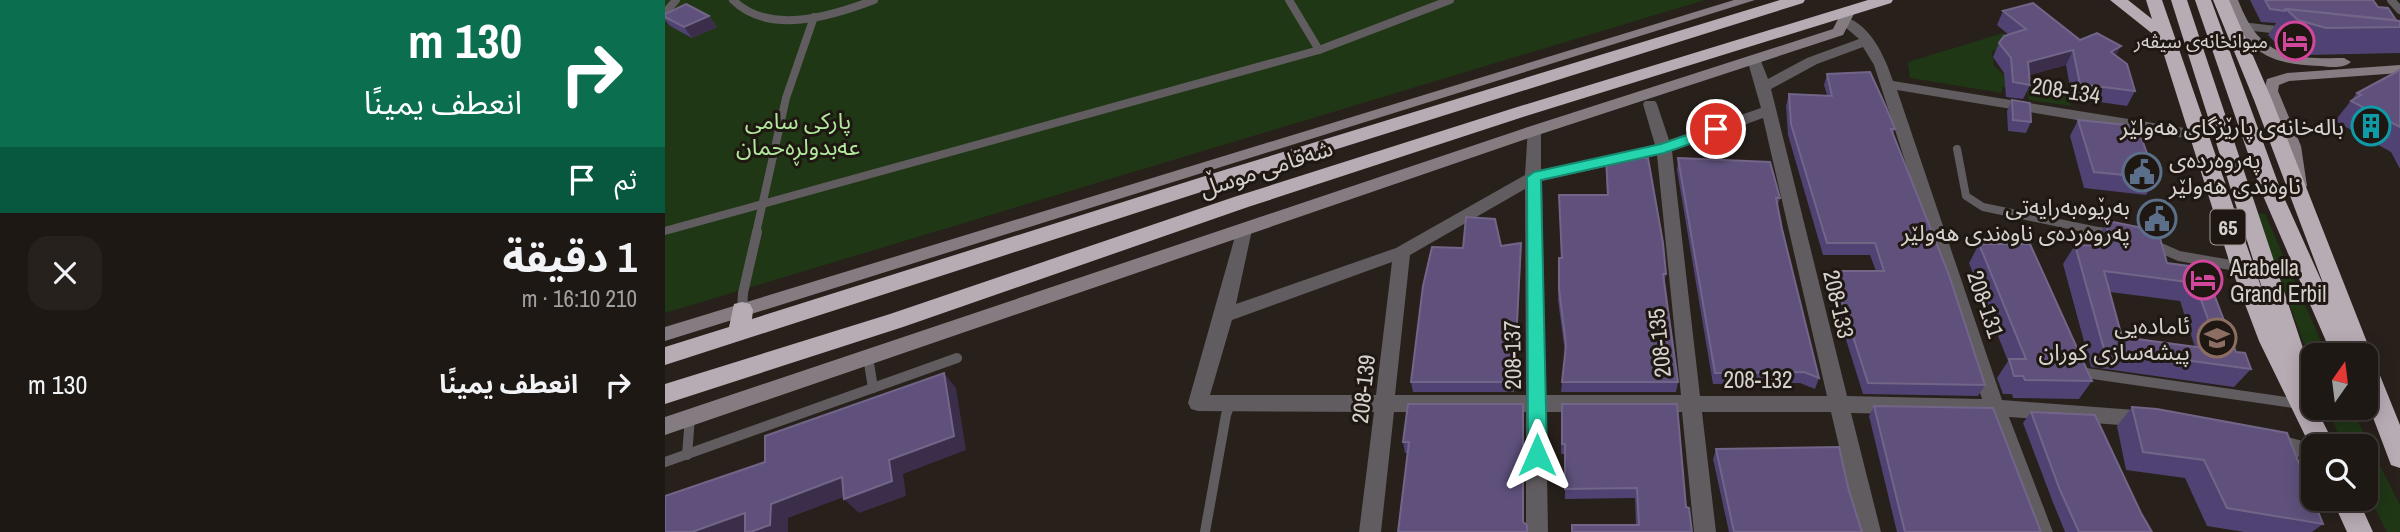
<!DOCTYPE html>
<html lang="ar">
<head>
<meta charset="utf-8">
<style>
  :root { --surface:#1e1814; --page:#26211d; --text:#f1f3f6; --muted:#a1a0a0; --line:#3c3734 }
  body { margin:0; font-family:"Archivo Narrow","Noto Sans Arabic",sans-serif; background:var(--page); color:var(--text); direction:rtl; height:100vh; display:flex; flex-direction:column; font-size:26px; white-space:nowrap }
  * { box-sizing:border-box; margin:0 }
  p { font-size:23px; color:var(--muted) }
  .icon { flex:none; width:38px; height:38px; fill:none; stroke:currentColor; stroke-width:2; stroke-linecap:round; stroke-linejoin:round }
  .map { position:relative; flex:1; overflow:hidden; direction:ltr }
  .side { display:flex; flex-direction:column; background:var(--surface); width:665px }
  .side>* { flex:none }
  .guide { background:#0b6e4f; color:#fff; overflow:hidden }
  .needle { width:46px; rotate:14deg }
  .tools { position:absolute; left:1636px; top:343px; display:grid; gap:14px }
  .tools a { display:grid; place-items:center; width:77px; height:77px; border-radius:14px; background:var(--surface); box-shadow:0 4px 18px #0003,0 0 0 2px var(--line); font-size:35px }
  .pin { position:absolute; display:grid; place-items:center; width:60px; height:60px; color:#fff; margin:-30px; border:4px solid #fff; border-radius:50%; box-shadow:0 2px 7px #0007 }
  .me { position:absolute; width:77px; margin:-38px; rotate:0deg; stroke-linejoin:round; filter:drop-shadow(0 0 5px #0008) }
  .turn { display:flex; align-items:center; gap:24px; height:147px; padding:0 28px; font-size:32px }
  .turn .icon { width:91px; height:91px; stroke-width:2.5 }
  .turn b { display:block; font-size:49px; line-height:60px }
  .then { display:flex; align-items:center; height:66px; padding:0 28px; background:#0003; gap:14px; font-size:26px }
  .round { display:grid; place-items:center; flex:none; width:74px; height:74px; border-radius:21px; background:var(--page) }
  .headline { display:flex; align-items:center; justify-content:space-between; height:119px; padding:0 28px }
  h1 { font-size:42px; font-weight:700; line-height:52px }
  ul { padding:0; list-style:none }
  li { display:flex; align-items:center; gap:21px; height:105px; padding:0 28px }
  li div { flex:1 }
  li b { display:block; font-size:26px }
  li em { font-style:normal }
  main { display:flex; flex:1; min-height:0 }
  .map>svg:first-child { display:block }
</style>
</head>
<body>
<main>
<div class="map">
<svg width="1735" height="532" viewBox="0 0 1735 532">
  <rect width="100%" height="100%" fill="#28201b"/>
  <g fill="#1f3715">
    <polygon points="0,0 1040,0 0,313"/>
    <path d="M1338 33 1354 45 1327 51 1329 66C1340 75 1353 90 1367 89 1380 88 1388 86 1401 88L1406 106 1364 100 1362 93 1337 87V93L1245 78 1243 62Z"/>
    <polygon points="1591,213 1600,214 1662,355 1648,355 1648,368"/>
    <polygon points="1663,408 1686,408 1735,505 1735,532 1722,532 1701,491 1701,446 1678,446"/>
  </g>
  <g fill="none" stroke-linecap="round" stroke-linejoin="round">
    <g stroke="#605c5f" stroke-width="8">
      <path d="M68 0C104 36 167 16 209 0"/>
      <polyline points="624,0 654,50"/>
      <polyline points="1726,0 1735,10"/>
      <polyline points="0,13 11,0"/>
      <polyline points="1292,149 1301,196 1318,207 1442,233"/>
      <polyline points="0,231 654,50 785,0"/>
      <polyline points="91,233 121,98 149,17"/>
    </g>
    <g stroke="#605c5f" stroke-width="10">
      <polyline points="1434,232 1445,234"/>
      <polyline points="1489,245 1514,256 1577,267"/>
      <polyline points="77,310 78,293 92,232"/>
      <polyline points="203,357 208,388"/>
      <polyline points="1414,372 1635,404"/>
      <polyline points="22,455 25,417"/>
      <polyline points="0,462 292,358"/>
      <polyline points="540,532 561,415 566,401"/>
    </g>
    <g fill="#605c5f" fill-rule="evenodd">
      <path d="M1180 17C1206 25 1220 57 1228 81L1532 130 1540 135 1532 140 1232 90 1337 400 1484 411 1491 413 1494 419 1491 425 1484 427 1344 417 1388 532H1366L1323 416 1186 413 1216 532H1194L1166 412H1037L1051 532H1029L1017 412H881L883 532H861V412H729L716 532H694L709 412 533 411 526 409 523 403 573 226 579 224 587 230 571 304 731 248 860 175 863 127H873L876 131V170L990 145 978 104 980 101H990L992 104 1004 140 1096 108 1082 59 1084 56H1094L1103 79 1142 58 1194 39 1173 21ZM1198 47 1209 65 1317 399 1182 396 1106 89 1152 64ZM1098 118 1162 396H1035L1007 151ZM992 155 1016 395H880L877 181ZM860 189 861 395H730L745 255ZM727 262 711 395H545L567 320Z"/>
      <polygon points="1576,22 1631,28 1638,32 1631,36 1571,29 1571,23"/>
      <polygon points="1604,432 1656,446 1648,446 1648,461 1597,447 1594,441 1597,435"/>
    </g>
    <g fill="#847c81" fill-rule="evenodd">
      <polygon points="1069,0 1090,0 0,341 0,327"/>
      <path d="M1559 0H1573C1595 57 1623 59 1679 58L1686 62C1678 69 1665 67 1655 66 1602 65 1578 49 1559 0Z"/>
      <polygon points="1183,8 1190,12 1178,35 873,135 0,435 0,417 863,127 1168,29 1178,9"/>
      <polygon points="1735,65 1735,73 1624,81 1614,85 1613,91 1636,146 1642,186 1634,192 1628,190 1620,146 1599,91 1602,79 1622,73"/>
    </g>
    <g fill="#b8acb4" fill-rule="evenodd">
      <polygon points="1115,0 1140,0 1138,3 570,181 0,365 0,347 64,327 69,304 77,302 85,304 88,310 87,319 556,171"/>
      <polygon points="1203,0 1228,0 1226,3 861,116 583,207 238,327 0,404 0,384 225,314 569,197 849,108"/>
      <polygon points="1445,0 1463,0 1487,19 1481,0 1497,0 1603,307 1506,0 1522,0 1648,378 1648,388 1643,392 1670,446 1648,446 1648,452 1594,341 1566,267 1494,39"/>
      <polygon points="1530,0 1546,0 1616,191 1661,291 1589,100 1548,0 1564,0 1607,100 1707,355 1705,360 1709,361 1712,368 1735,425 1735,468 1726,465 1701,399 1701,355 1667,355 1596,191"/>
      <polygon points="1667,499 1693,499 1708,532 1682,532"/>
    </g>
  </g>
  <g fill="#504272" fill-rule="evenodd">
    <polygon points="1585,0 1708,0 1713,7 1731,20 1735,21 1735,53 1642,55 1615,47 1603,35 1611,23 1596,22"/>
    <polygon points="1338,11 1451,55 1470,91 1462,106 1407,98 1401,65 1364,75 1365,85 1358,99 1341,97 1339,73 1328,57 1334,43 1344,35 1332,25"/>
    <polygon points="0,14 44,16 52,27 27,38 5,26 0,20"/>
    <polygon points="1735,70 1735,169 1726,152 1670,121 1692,93"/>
    <polygon points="1162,74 1230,129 1228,134 1320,385 1313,396 1198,394 1163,282 1167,271 1211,271 1205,255 1158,255 1123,135 1121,106 1124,94 1162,95 1159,85"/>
    <polygon points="1347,100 1366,122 1361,133 1343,131 1342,111"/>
    <polygon points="1413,120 1491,178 1481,195 1419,188 1405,136"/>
    <polygon points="941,158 1001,274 999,284 1013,382 1011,392 896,392 900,353 893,300 894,258 896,258 894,195 942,195 941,169"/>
    <polygon points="1013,158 1115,198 1112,207 1117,229 1154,378 1150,389 1135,383 1048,384 1012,170"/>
    <path d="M1443 221 1502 263 1539 268 1571 352 1586 369 1569 387 1426 367 1398 264 1410 245H1431V240ZM1445 292 1515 301 1530 347 1457 337Z"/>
    <polygon points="1314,244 1427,381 1414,399 1348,398 1347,394 1338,394 1332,378 1343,361 1304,263"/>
    <polygon points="836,246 856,254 849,392 748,392 746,382 798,248"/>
    <polygon points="743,404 858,522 743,453 740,453 738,442"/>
    <polygon points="897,404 1021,507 1027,532 971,525 970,498 900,499 900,454 896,454"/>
    <polygon points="1209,406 1376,532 1232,532 1204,416"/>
    <polygon points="1467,407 1658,524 1647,532 1579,532 1542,526 1520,478 1461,470 1452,426"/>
    <polygon points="1366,412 1476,513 1487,532 1400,532 1387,500 1358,423"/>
    <polygon points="1051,449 1184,491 1197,532 1064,532 1048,459"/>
  </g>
  <g fill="#3a2e4b">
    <polygon points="44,16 52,27 27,38 19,27"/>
    <polygon points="1456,46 1448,61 1446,52"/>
    <polygon points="1408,50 1401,65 1356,77 1363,62"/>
    <polygon points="856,243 856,254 849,392 849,382"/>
    <polygon points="279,373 291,388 301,450 238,474 241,496 194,513 179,499 224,460"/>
    <polygon points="177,477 192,492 123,518 123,532 85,532 106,504"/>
    <polygon points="80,513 84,532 27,532"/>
  </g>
  <g fill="#5f517c" stroke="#726588" stroke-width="2" fill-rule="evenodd">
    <polygon points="1600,0 1708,0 1713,7 1723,8 1731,20 1621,9 1620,11 1605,9"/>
    <polygon points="1368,3 1415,40 1432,33 1456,46 1446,52 1462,64 1470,91 1415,84 1408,50 1363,62 1365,85 1348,82 1346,58 1334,43 1339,36 1361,29 1338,11"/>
    <polygon points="21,4 44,16 19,27 0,17 0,14"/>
    <polygon points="1621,9 1735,21 1735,27 1661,28 1633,20"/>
    <polygon points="1735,70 1735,127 1686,101 1696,95 1692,93"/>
    <polygon points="1205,72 1221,107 1230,129 1226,129 1284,275 1320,385 1203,383 1167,271 1219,271 1210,243 1162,243 1126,124 1124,94 1167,96 1162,74"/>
    <polygon points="1347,100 1365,103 1366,122 1348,120"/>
    <polygon points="1413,120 1472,126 1491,178 1429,172"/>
    <polygon points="941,158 983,158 998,243 1001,274 998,274 1013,382 897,382 901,345 894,289 894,258 897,258 894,195 943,195"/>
    <polygon points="1013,158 1105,162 1115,198 1111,198 1117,229 1154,378 1139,372 1050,373"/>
    <polygon points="801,217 830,219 836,246 856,243 849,382 746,382 758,286 767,247 798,248"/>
    <path d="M1443 221 1493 231 1502 263 1539 268 1571 352 1580 353 1586 369 1439 349 1410 245 1441 246ZM1439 271 1530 283 1554 350 1457 337Z"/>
    <polygon points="1314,244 1365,244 1427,381 1360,380 1358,376 1349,376 1344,359 1361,359"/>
    <polygon points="279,373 289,436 224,460 227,481 179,499 177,477 106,504 105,525 85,532 80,532 80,513 27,532 0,532 0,496 100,462 100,436"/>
    <polygon points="743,404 858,404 858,522 862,525 862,532 733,532 744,442 738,442"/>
    <polygon points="897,404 1012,404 1021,507 1024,508 1027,532 907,532 907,525 974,525 972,488 900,489 900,444 897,444"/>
    <polygon points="1209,406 1328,408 1376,532 1240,532"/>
    <polygon points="1467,407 1492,409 1622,433 1658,524 1562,508 1539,460 1478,452"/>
    <polygon points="1366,412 1430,415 1476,513 1487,532 1414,532 1395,490"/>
    <polygon points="1174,447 1184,491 1197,532 1069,532 1051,449"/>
  </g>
  <polygon fill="#24d5ae" stroke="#178a71" stroke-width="2" points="1051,125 1056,126 1056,133 999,153 876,180 882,455 879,461 872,463 866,461 863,455 862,177 869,172 996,144"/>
  <defs>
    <symbol id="hotel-ring" viewBox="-11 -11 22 22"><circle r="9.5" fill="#1f1711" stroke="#d1479c" stroke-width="1.5"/><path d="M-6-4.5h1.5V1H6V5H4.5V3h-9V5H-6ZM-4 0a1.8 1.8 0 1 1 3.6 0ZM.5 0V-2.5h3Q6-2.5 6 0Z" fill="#d1479c"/></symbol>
    <symbol id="building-ring" viewBox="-11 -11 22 22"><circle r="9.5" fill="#1f1711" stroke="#0f9aa8" stroke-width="1.5"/><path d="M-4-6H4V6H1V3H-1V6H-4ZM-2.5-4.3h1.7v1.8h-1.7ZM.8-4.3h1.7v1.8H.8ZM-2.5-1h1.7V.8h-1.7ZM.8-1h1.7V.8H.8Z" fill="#0f9aa8"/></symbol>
    <symbol id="civic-ring" viewBox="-11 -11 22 22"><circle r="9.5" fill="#1f1711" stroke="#5c6f8a" stroke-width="1.5"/><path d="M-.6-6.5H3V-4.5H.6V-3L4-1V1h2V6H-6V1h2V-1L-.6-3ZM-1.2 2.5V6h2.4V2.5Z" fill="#5c6f8a"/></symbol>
    <symbol id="school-ring" viewBox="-11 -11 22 22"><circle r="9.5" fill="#1f1711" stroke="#8d6e63" stroke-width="1.5"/><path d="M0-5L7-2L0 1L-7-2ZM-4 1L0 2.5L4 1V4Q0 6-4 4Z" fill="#8d6e63"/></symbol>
  </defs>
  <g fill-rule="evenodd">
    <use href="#hotel-ring" x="1608" y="19" width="44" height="44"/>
    <use href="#building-ring" x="1684" y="104" width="44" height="44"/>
    <use href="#civic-ring" x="1455" y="150" width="44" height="44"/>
    <use href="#civic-ring" x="1470" y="197" width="44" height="44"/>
    <use href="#hotel-ring" x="1516" y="258" width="44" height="44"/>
    <use href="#school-ring" x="1530" y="316" width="44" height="44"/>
  </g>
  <g text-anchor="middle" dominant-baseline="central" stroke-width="6" stroke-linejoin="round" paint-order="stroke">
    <g font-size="19" fill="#d7d1cd" stroke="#1f1711" text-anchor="end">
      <text x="1603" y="41">میوانخانەی سیڤەر</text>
    </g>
    <rect fill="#1f1711" stroke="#a09995" stroke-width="2" x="1545.5" y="209.5" width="35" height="35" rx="5"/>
    <g font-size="21" font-weight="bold" fill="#d7d1cd">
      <text x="1563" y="227">65</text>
    </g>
    <g font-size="23" fill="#d7d1cd" stroke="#1f1711">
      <text transform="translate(1401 90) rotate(9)">208-134</text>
      <text transform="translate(601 168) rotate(-18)">شەقامی موسڵ</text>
      <text transform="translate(1174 304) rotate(77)">208-133</text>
      <text transform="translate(1321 304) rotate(71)">208-131</text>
      <text transform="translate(994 343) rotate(-96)">208-135</text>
      <text transform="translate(847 355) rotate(-91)">208-137</text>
      <text x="1093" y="379">208-132</text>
      <text transform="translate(698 389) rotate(-84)">208-139</text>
    </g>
    <g font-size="23" fill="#b0e89c" stroke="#1f1711">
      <text x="133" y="120">پارکی سامی<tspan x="133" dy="26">عەبدولڕەحمان</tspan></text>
    </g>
    <g font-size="23" fill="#d7d1cd" stroke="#1f1711" text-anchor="end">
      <text x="1679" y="126">بالەخانەی پارێزگای هەولێر</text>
      <text x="1504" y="159" text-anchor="start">پەروەردەی<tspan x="1504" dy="26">ناوەندی هەولێر</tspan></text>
      <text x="1465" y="206">بەڕێوەبەرایەتی<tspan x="1465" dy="26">پەروەردەی ناوەندی هەولێر</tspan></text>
      <text x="1565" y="267" text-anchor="start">Arabella<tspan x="1565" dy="26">Grand Erbil</tspan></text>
      <text x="1525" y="325">ئامادەیی<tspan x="1525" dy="26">پیشەسازی کوران</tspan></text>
    </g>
  </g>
</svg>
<div class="tools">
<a><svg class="needle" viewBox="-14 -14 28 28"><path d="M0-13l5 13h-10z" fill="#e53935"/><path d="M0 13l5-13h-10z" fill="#a1a0a0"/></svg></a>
<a><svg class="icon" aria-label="search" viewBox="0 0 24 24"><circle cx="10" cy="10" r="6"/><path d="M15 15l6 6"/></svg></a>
</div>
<div class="pin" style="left:1051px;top:129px;background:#d93025"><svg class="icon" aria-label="arrive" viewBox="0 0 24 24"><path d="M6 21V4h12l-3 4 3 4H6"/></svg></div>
<svg class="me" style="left:872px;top:455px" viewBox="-20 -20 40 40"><path d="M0-17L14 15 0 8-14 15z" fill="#24d5ae" stroke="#fff" stroke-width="4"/></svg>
</div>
<section class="side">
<div class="guide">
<div class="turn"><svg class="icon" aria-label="right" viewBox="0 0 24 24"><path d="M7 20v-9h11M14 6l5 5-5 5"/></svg><div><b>130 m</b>انعطف يمينًا</div></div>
<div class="then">ثم<svg class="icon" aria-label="arrive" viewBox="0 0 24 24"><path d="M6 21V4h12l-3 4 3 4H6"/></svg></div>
</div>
<div class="headline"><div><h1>1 دقيقة</h1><p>210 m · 16:10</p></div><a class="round"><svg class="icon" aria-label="close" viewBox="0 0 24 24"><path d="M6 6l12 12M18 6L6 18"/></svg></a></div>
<ul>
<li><svg class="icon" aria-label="right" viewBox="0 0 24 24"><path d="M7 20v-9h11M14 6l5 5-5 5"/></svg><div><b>انعطف يمينًا</b></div><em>130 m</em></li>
</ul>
</section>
</main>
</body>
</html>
